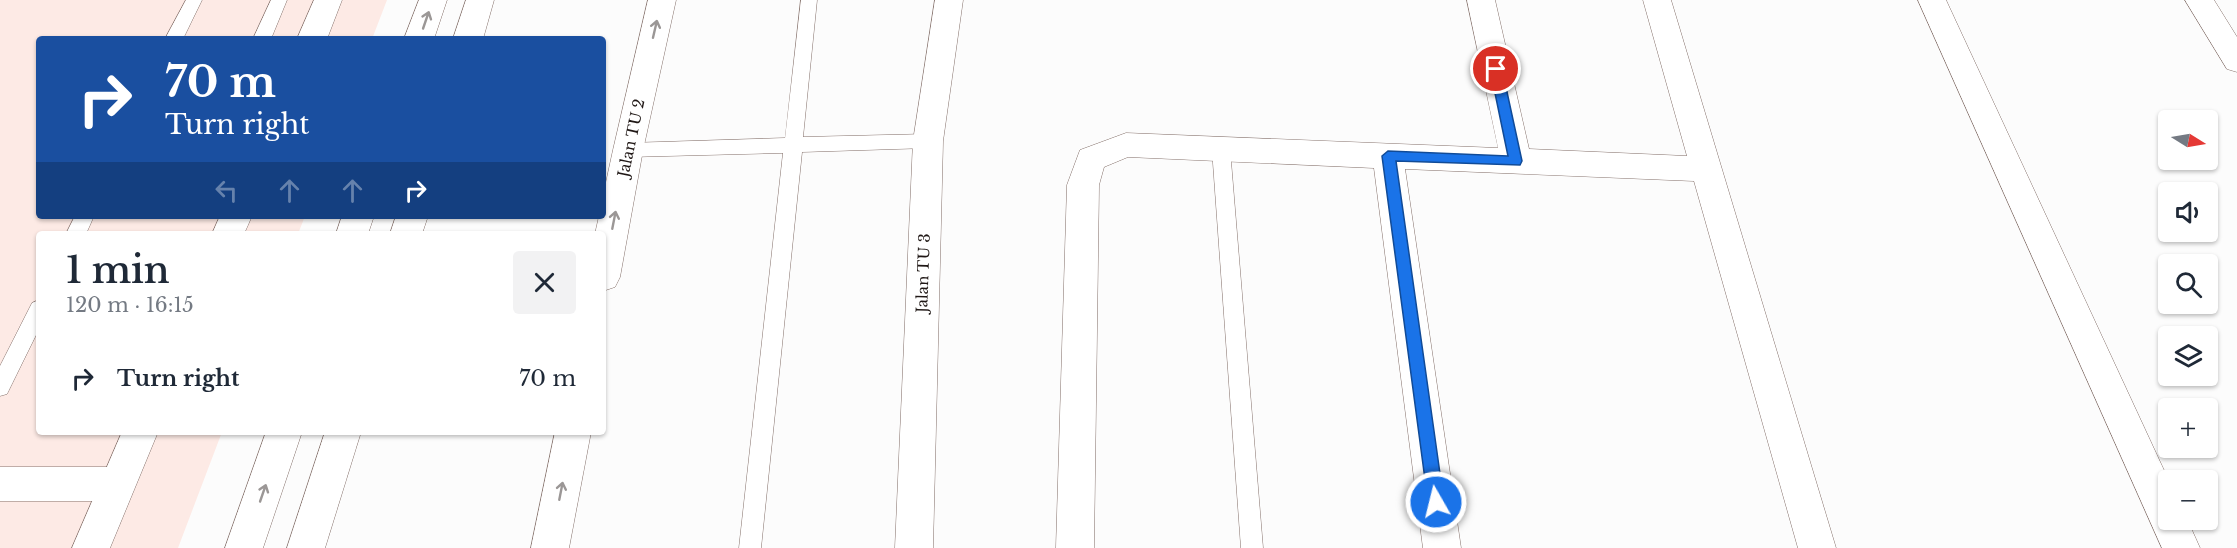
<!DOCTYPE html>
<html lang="en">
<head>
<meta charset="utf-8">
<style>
  :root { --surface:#fff; --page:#f2f2f3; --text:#1f2937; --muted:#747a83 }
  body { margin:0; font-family:"Libre Baskerville",serif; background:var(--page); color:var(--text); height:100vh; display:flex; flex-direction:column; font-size:22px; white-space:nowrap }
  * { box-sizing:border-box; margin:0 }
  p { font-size:20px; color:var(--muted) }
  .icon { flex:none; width:33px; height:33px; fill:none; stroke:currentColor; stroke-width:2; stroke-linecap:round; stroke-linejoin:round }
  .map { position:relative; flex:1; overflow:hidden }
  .panel { position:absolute; left:36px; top:231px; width:570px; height:204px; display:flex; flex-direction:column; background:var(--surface); border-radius:6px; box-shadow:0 2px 4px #0004 }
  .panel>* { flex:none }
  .guide { position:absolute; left:36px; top:36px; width:570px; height:183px; border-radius:6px; box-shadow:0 2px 4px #0004; background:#1a4fa0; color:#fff; overflow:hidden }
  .needle { width:39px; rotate:101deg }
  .buttons { position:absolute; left:2158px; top:110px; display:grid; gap:12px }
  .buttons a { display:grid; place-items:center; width:60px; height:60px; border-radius:6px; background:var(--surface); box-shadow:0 2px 4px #0004; font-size:30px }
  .pin { position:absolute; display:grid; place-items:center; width:51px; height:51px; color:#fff; margin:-26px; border:3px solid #fff; border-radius:50%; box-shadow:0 2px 6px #0007 }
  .me { position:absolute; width:66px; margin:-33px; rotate:352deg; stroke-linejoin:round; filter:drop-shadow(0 0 4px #0008) }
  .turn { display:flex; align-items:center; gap:21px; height:126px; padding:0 30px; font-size:27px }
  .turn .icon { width:78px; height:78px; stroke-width:2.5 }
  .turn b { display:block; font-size:42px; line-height:51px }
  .lanes { display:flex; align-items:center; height:57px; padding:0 30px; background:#0003; justify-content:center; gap:30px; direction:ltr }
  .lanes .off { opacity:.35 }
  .round { display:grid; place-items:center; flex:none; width:63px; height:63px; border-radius:6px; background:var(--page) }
  .overview { display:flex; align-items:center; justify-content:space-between; height:102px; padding:0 30px }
  h1 { font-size:36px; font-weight:600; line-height:45px }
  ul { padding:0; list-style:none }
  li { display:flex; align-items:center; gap:18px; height:90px; padding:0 30px }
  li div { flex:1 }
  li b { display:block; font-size:22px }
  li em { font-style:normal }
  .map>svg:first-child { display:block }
</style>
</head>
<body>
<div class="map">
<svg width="2237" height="548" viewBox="0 0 2237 548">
  <rect width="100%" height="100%" fill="#fcfcfc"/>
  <polygon fill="#fdeae5" points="0,0 387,0 372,39 39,39 39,216 305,216 298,234 39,234 39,432 222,432 178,548 0,548"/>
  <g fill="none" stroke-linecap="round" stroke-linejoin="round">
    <defs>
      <g id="service">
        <polygon points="186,0 202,0 183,39 165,39"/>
        <polygon points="271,0 287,0 271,39 253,39"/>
        <polygon points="801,0 817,0 803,137 928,134 934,136 937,141 934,146 928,148 802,152 761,548 739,548 783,153 628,157 622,155 619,150 622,145 628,143 785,138"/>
        <polygon points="1221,142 1227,144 1230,149 1263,548 1241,548 1212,149 1215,144"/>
        <polygon points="75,216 94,216 86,234 66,234"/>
        <polygon points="39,300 39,329 7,394 0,396 0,366 32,303"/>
      </g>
      <g id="minor">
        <polygon points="648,0 676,0 643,150 620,277 615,287 603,291 603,234 595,234 599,216 603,216 603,196 613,150"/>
        <polygon points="935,0 963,0 943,141 933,548 895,548 913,141"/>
        <polygon points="1467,0 1495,0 1529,149 1687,156 1643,0 1671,0 1836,548 1798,548 1694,181 1405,169 1461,548 1423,548 1374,168 1128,157 1104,167 1099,185 1094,548 1056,548 1067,185 1080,150 1126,133 1498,148"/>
        <polygon points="1918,0 1946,0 2169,481 2169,519 2187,519 2200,548 2162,548"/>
        <polygon points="2185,0 2214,0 2237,37 2237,72 2227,69"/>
        <polygon points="555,432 591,432 569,548 531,548"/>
        <polygon points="0,467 117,467 130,472 135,484 130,496 117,501 0,501"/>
      </g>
      <g id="tertiary">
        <polygon points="314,0 342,0 327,39 297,39"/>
        <polygon points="220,216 252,216 244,234 212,234"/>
        <polygon points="122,432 158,432 110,548 72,548"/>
      </g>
      <g id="primary">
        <polygon points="419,0 447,0 434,39 404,39"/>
        <polygon points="466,0 494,0 483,39 453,39"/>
        <polygon points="342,216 374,216 368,234 336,234"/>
        <polygon points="396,216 428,216 422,234 390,234"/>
        <polygon points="266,432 302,432 263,548 225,548"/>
        <polygon points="325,432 361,432 325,548 287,548"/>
      </g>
    </defs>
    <use href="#service" stroke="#84706a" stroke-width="1"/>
    <use href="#minor" stroke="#84706a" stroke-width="1"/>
    <use href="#tertiary" stroke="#84706a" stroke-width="1"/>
    <use href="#primary" stroke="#84706a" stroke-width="1"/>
    <use href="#service" fill="#fff" fill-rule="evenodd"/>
    <use href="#minor" fill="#fff" fill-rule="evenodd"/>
    <use href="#tertiary" fill="#fff" fill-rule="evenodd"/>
    <use href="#primary" fill="#fff" fill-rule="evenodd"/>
  </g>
  <defs><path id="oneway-shaft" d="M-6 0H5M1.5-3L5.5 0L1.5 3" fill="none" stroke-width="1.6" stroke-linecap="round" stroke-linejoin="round" transform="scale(1.5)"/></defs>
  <g stroke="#9b9796">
    <use href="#oneway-shaft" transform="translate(426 20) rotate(-71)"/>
    <use href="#oneway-shaft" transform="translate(655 29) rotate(-77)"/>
    <use href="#oneway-shaft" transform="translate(614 220) rotate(-79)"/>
    <use href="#oneway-shaft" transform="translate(561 491) rotate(-79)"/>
    <use href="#oneway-shaft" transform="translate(263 493) rotate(-71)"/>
  </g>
  <polygon fill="#1a73e8" stroke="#114b97" stroke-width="1.5" points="1496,64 1502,69 1522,161 1520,165 1396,161 1444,502 1441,507 1436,509 1431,507 1428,502 1382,156 1388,151 1508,156 1490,69"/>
  <g text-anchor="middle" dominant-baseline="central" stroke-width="4.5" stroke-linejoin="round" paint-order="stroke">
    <g font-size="15" fill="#201816" stroke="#fff">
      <text transform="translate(631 138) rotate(-78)">Jalan TU 2</text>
      <text transform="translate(923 273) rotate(-88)">Jalan TU 3</text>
    </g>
  </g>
</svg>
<div class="buttons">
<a><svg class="needle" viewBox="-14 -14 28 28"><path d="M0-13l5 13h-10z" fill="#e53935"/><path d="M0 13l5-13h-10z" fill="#747a83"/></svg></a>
<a><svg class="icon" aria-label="sound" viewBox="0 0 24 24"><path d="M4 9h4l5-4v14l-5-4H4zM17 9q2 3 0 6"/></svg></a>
<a><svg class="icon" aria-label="search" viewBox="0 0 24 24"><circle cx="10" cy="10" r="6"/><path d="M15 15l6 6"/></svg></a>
<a><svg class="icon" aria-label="layers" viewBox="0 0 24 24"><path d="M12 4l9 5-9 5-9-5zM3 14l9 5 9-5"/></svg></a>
<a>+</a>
<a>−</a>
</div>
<div class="pin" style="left:1496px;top:69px;background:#d93025"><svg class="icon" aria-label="arrive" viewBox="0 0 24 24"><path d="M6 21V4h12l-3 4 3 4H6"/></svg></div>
<svg class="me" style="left:1436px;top:502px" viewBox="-20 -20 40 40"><circle r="17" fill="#1a73e8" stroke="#fff" stroke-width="3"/><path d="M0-11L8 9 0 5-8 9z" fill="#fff"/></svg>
<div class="guide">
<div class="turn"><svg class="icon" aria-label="right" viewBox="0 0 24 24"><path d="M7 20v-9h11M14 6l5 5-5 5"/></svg><div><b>70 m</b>Turn right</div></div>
<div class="lanes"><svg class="icon off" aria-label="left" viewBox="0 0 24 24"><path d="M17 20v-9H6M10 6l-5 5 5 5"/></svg><svg class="icon off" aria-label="ahead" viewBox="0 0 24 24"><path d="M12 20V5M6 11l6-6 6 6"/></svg><svg class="icon off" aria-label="ahead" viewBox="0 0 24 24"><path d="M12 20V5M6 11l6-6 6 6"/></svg><svg class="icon" aria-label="right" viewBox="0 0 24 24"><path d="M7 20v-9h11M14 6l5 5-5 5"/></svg></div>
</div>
<section class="panel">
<div class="overview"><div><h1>1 min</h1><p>120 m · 16:15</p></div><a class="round"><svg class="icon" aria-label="close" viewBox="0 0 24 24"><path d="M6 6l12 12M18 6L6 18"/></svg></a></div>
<ul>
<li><svg class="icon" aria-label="right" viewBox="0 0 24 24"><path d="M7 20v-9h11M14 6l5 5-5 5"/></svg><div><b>Turn right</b></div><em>70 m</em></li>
</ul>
</section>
</div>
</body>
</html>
